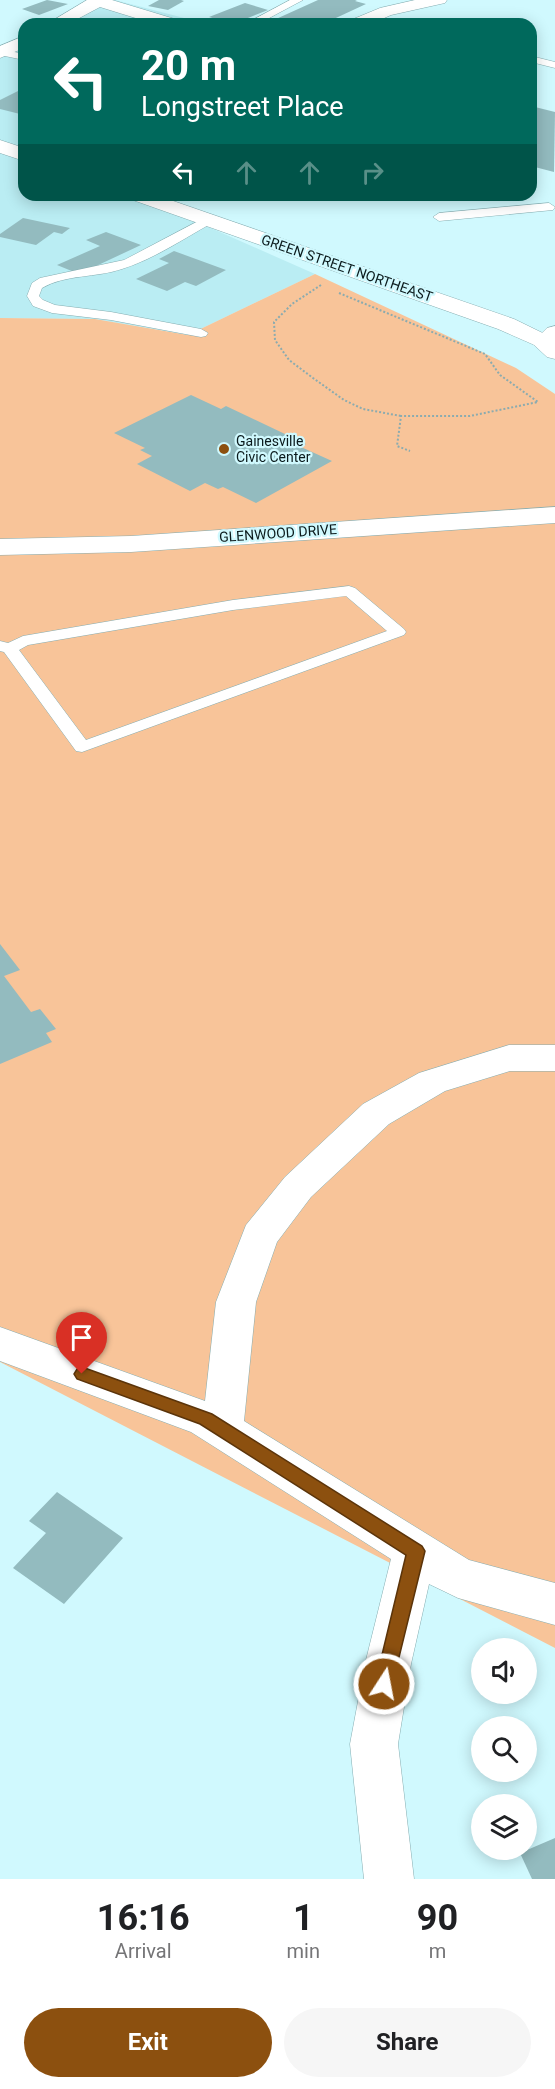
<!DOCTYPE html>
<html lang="en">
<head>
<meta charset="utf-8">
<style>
  :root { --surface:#fff; --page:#f6f6f6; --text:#202124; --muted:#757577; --accent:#8c500f }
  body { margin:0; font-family:Roboto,sans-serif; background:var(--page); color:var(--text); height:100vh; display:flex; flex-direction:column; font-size:22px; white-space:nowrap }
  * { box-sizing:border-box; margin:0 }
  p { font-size:20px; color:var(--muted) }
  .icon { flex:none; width:33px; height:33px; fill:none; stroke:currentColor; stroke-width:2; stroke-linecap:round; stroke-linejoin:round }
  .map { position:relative; height:1879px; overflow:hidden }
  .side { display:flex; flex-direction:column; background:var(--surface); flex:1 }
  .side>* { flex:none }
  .guide { position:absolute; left:18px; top:18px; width:519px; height:183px; border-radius:18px; box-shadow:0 3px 15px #0003; background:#00695c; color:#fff; overflow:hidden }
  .fabs { position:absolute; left:471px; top:1638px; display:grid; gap:12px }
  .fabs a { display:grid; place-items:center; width:66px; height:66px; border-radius:50%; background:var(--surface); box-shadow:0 3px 15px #0003; font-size:30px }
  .pin { position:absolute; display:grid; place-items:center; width:51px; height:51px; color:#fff; margin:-62px -26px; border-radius:50% 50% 50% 0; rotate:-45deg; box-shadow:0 0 6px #0007 }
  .pin .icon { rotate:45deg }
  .me { position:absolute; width:66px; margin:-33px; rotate:11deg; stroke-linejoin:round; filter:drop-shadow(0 0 4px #0008) }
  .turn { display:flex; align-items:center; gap:21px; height:126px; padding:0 24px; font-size:27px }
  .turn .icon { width:78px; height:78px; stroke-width:2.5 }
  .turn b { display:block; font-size:42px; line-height:51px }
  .lanes { display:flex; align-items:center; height:57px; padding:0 24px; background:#0003; justify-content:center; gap:30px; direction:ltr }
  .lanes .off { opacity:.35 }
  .eta { display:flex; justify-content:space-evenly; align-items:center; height:102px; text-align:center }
  .eta b { font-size:36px; font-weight:700; line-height:42px }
  .primary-button { display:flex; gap:12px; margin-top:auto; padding:12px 24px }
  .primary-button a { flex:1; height:69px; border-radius:36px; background:var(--accent); color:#fff; font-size:24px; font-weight:700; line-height:69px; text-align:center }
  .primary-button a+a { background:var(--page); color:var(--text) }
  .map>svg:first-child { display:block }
</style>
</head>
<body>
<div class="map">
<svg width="555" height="1879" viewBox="0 0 555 1879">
  <rect width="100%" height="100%" fill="#d0f9fe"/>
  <g fill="#baedf3">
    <polygon points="110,0 115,0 207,24 64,24"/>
    <polygon points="24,45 24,195 136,195 315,274 188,335 95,319 0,318 0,57"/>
  </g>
  <polygon fill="#f8c499" points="315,274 516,368 555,394 555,1648 0,1362 0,318 95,319 188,335"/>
  <g fill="#93bbbf">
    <polygon points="47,0 68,4 39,15 22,9"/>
    <polygon points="159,0 181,0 184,1 168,10 148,6"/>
    <polygon points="318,0 357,0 355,1 366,4 323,24 265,24"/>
    <polygon points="245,3 268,10 233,24 209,17"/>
    <polygon points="24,88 24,115 0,109 0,100"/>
    <polygon points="531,106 555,112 554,172 531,166"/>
    <polygon points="23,218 70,228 62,234 54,232 36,245 0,237 0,234"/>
    <polygon points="106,232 141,245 79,274 57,265 100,246 86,240"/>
    <polygon points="174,251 226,270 196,286 185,282 167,291 136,279 169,263 159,259"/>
    <polygon points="191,395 221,409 226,406 306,444 301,447 332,461 256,503 223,487 218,489 205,483 190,491 137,464 152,456 140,450 145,448 114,433"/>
    <polygon points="0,944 20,970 4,976 31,1012 40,1009 56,1029 46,1033 52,1042 0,1064"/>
    <polygon points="57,1492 123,1538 64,1604 13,1568 46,1533 29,1521"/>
    <polygon points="555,1838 555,1879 532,1879 520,1853"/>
  </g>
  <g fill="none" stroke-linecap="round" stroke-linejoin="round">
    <defs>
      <g id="lane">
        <polygon points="290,0 303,0 258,24 245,24"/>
        <polygon points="372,16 396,22 398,24 369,21 367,19"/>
        <polygon points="0,49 24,54 24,60 0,55"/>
        <polygon points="531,56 555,62 555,68 531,62"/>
        <polygon points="549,203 555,207 553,210 439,221 433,217 439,213"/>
        <path d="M208 216 214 220 212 223C183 239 154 259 122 269 96 278 66 274 42 288L39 296 43 300 55 305 111 312 201 329 208 333 206 336 201 337 111 320 52 313 33 306 27 296 32 283 40 278 124 260Z"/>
        <path d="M349 586 355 588 404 629 406 632 404 635 82 752 76 751 4 652 0 651V641L8 643 23 636 233 600ZM346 596 387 631 86 740 19 650 28 645 233 610Z"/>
      </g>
      <g id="street">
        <polygon points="87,0 112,0 178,20 180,24 155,24 100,7 68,24 47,24"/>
        <polygon points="415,0 447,0 445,3 391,15 371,24 349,24 351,20 380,8"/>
        <polygon points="24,36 24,48 0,58 0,46"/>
        <polygon points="555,507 555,523 131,552 0,555 0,539 131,536"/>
        <polygon points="509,1045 555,1045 555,1071 510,1071 445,1091 389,1124 311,1197 277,1242 256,1302 244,1421 469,1560 555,1583 555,1625 458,1598 429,1584 411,1664 398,1744 414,1879 364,1879 350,1744 365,1664 391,1559 191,1432 0,1361 0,1327 205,1401 216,1302 246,1225 285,1177 363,1104 419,1073"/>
      </g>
      <polygon id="secondary" points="555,326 555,359 547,357 532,343 547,328"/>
      <g id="highway">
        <polygon points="0,140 24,148 24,161 0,153"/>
        <polygon points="127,195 156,195 514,319 555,339 555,354 498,329 130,199"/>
      </g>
    </defs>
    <use href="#lane" stroke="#86adb1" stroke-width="1"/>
    <use href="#street" stroke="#86adb1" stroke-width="1"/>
    <use href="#secondary" stroke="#86adb1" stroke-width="1"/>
    <use href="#highway" stroke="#86adb1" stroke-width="1"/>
    <g stroke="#8babaf" stroke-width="2" stroke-dasharray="2 2" stroke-linecap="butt">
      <polyline points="321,285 292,304 274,322 275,340 289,360 313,378 344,400 363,409 401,416"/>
      <polyline points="339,293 485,354 500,375 538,402 470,416 401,416 397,446 410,451"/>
    </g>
    <use href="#lane" fill="#fff" fill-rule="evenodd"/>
    <use href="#street" fill="#fff" fill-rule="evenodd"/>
    <use href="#secondary" fill="#fff" fill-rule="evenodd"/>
    <use href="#highway" fill="#fff" fill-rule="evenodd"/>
  </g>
  <polygon fill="#8c500f" stroke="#5b340a" stroke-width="1.5" points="82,1367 212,1414 422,1546 425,1551 391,1690 384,1693 378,1690 375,1684 406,1555 200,1424 77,1379 74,1374 77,1369"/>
  <circle fill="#8c500f" stroke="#d0f9fe" stroke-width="2" cx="224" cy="449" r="6"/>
  <g text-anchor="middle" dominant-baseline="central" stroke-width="4.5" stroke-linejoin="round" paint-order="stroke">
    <g font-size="14" fill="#0a191b" stroke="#d0f9fe">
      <text transform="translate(347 268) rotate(19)">GREEN STREET NORTHEAST</text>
      <text transform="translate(278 533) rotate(-4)">GLENWOOD DRIVE</text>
    </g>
    <g font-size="14" fill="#0a191b" stroke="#d0f9fe" text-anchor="start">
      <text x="236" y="441">Gainesville<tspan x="236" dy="16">Civic Center</tspan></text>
    </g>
  </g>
</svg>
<div class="fabs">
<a><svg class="icon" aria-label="sound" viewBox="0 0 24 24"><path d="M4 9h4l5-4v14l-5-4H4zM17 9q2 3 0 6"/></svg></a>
<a><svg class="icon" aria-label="search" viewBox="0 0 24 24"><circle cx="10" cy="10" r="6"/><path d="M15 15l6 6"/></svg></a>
<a><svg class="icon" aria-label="layers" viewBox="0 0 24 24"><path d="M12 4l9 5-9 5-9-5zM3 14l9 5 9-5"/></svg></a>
</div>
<div class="pin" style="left:82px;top:1374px;background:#d93025"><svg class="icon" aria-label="arrive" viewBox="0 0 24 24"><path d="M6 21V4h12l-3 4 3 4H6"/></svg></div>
<svg class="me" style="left:384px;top:1684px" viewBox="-20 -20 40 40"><circle r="17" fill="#8c500f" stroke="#fff" stroke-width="3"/><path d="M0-11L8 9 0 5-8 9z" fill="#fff"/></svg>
<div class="guide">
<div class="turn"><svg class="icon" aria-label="left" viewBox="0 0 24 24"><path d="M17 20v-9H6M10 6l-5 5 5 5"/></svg><div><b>20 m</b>Longstreet Place</div></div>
<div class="lanes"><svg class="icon" aria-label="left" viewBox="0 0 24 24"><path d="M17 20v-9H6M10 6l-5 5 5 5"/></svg><svg class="icon off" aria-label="ahead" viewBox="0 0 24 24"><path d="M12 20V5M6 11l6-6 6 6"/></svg><svg class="icon off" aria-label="ahead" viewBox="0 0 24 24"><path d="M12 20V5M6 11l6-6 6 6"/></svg><svg class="icon off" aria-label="right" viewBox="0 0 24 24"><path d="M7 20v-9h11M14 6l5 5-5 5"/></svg></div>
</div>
</div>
<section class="side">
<div class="eta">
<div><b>16:16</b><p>Arrival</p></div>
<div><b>1</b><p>min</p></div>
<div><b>90</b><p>m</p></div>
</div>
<div class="primary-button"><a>Exit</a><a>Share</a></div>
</section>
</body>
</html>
